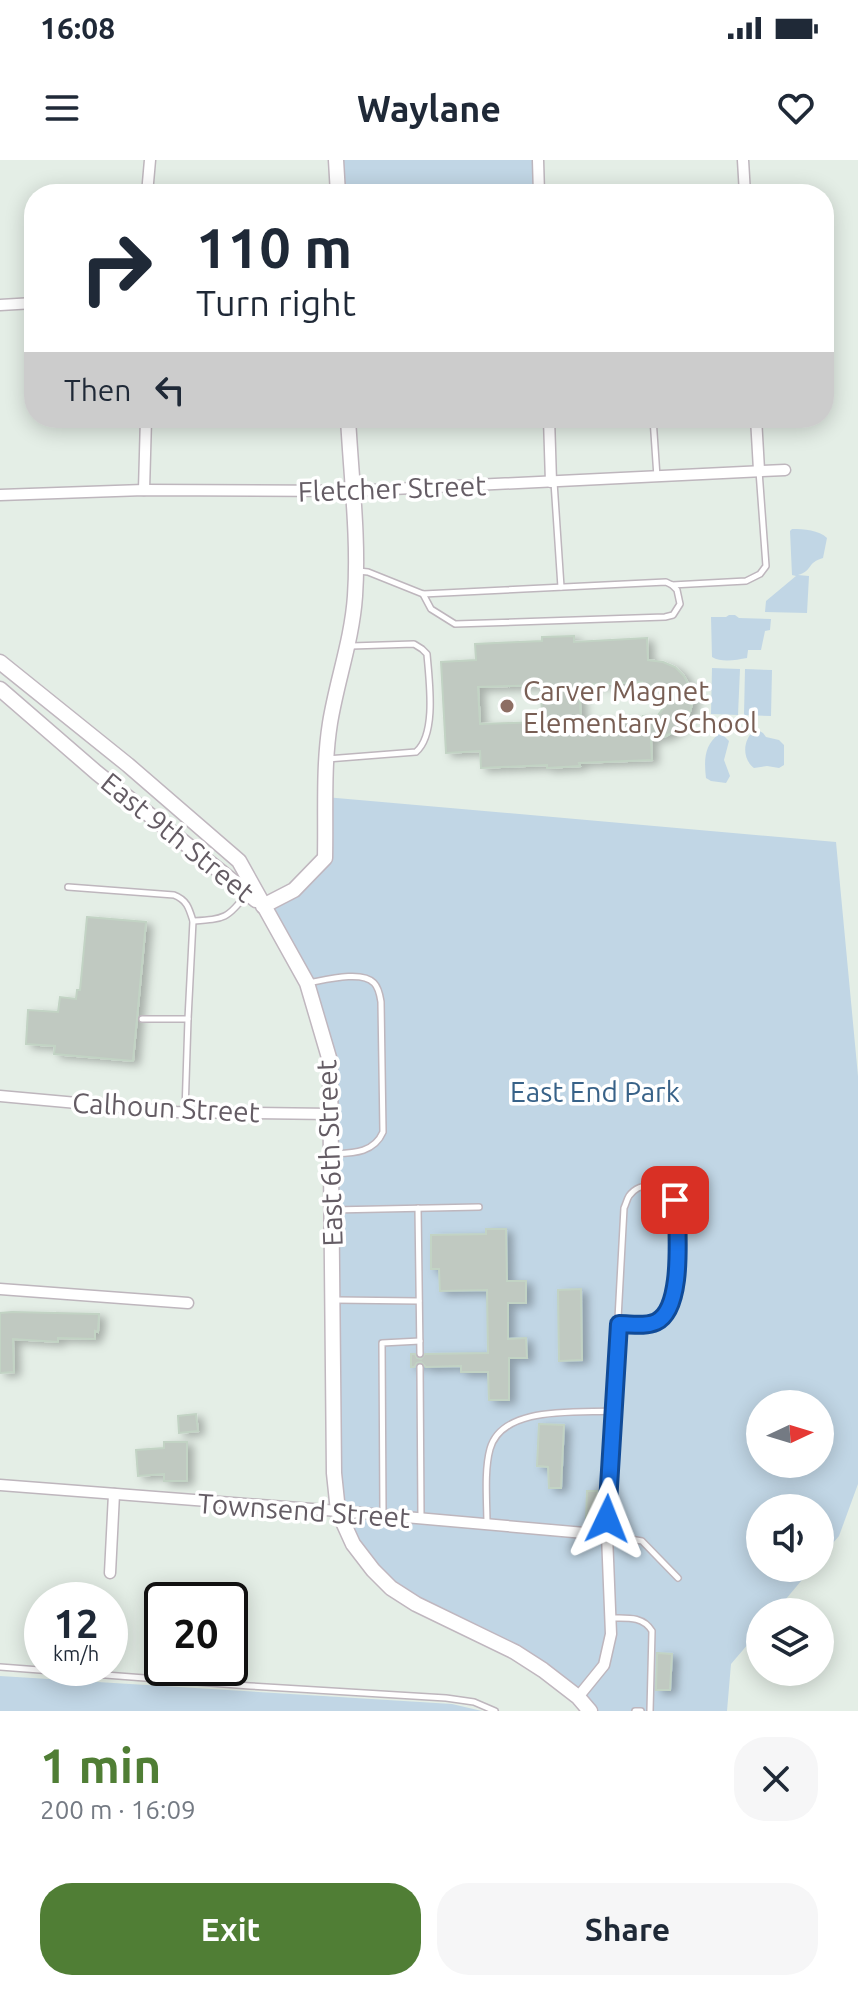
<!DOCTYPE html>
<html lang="en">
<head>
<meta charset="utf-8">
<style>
  :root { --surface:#fff; --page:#f6f6f7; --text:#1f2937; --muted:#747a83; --accent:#507e35 }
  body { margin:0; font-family:Ubuntu,sans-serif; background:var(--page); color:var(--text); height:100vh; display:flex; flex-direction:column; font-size:30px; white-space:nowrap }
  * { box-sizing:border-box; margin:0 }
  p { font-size:26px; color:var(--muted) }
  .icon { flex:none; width:44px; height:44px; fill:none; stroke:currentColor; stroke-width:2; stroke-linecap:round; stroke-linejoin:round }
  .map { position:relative; height:1551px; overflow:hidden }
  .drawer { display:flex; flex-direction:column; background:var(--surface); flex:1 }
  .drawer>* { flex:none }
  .banner { position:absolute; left:24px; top:24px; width:810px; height:244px; border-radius:32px; box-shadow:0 4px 20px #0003; background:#fff; color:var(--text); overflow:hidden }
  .needle { width:52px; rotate:86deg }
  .fabs { position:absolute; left:746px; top:1230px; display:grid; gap:16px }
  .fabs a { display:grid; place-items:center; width:88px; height:88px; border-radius:50%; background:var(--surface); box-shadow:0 4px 20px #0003; font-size:40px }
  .speed { position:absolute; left:24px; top:1422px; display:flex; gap:16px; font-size:40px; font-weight:700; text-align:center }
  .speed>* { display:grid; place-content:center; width:104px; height:104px; border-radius:50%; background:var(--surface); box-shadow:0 4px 20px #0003; line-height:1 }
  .speed small { font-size:20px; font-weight:400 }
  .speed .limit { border:4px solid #111; border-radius:12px; background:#fff; color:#111 }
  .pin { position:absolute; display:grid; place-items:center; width:68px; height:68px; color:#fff; margin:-34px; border-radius:16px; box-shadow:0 4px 12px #0006 }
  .me { position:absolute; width:88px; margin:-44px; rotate:2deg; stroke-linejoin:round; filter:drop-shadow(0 0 6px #0008) }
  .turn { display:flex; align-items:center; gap:28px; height:168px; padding:0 40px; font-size:36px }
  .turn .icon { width:104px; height:104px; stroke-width:2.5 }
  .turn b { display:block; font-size:56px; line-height:68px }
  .then { display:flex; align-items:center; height:76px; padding:0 40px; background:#0003; gap:16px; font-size:30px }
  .round { display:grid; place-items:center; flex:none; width:84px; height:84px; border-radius:32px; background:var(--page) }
  .headline { display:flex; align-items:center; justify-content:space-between; height:136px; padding:0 40px }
  h1 { font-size:48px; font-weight:600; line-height:60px; color:var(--accent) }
  .button { display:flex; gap:16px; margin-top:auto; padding:16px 40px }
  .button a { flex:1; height:92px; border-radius:32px; background:var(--accent); color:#fff; font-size:32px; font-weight:600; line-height:92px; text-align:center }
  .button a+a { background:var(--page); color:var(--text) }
  .status { display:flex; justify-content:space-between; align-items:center; height:56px; padding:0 40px; background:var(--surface); direction:ltr }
  .status svg { height:22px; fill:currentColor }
  header { display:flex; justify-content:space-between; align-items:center; height:104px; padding:0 40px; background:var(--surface); font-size:36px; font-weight:600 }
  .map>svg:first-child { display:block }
</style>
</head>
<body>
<div class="status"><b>16:08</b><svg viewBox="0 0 49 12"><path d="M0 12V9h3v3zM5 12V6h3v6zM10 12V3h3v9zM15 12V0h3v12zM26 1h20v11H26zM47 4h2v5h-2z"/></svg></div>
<header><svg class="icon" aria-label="menu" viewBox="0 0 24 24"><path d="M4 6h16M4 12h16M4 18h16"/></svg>Waylane<svg class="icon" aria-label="heart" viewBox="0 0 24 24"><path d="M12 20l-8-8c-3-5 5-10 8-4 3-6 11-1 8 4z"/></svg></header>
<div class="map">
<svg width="858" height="1551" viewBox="0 0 858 1551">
  <defs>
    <filter id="shadow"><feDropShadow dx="6" dy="3.5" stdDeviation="4" flood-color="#0004"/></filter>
  </defs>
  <rect width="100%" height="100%" fill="#e4eee6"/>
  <g fill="#c1d6e5" fill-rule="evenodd">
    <polygon points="336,0 539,0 540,34 338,34"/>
    <path d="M792 369C804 369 819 370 827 378L823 398C806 403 813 411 798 415L809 416 807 453 765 452 766 441 796 416 792 415 790 371Z"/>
    <path d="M729 455H735L739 458 771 459 770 470 765 471 761 490H748L747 498C736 500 722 503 712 497L711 457H726Z"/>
    <polygon points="712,508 740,509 738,555 711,554"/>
    <polygon points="745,509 772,510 771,556 744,555"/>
    <path d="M756 569 763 573 766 577 779 580 784 585V605L779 608 767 606 754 608C741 598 743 578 756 569Z"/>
    <path d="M719 574 723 575 729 581 724 600 730 616 726 623 711 621 706 618C704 601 704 585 719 574Z"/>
    <path d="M325 637 836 682 858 916V1324L839 1376 820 1398V1348H760V1408H812L775 1452H760V1470L731 1504 727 1551H588L578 1537 391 1428 338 1351 332 954 321 870 307 823 263 746 325 698ZM760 1244H820V1304H760Z"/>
    <polygon points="0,1516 452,1544 482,1551 0,1551"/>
  </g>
  <g fill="#c0c9c1" stroke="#c2d3c4" stroke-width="2" fill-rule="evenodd" filter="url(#shadow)">
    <path d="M574 476V482L647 478 648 500 663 502 675 507 684 516 690 527 693 540 690 552 685 561 677 570 666 576 651 579 652 600 579 603 580 606 547 608V605L481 608 480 591 446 593 441 502 476 500 475 484 542 481V477ZM642 522V526H656L660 528 666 535 667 544 658 555 643 556V558L581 560 579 525ZM541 525 542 562 480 564 478 527Z"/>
    <polygon points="87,757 146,762 133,901 54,894 55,886 26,884 28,850 58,852 60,837 76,839 77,830 80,830"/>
    <polygon points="486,1069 506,1069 507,1121 526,1121 526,1143 508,1143 508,1179 526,1178 527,1198 509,1198 509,1240 489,1240 488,1212 461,1212 461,1206 426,1207 421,1202 417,1203 414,1207 411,1207 411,1194 415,1194 417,1198 421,1199 425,1194 488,1193 487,1130 440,1131 439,1109 431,1109 431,1075 486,1074"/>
    <polygon points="581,1129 582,1200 559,1201 558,1130"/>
    <polygon points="12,1152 99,1154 98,1172 95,1171 95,1179 58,1178 58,1182 13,1179 14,1212 0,1213 0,1153"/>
    <polygon points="196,1254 198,1271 179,1273 178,1256"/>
    <polygon points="539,1264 564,1265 561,1328 549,1328 548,1307 537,1306"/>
    <polygon points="164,1282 187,1282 187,1321 164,1321 164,1314 138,1316 136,1290 164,1288"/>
    <polygon points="587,1331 598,1331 596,1361 586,1361"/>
    <polygon points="657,1493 672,1494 670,1530 656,1530"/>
  </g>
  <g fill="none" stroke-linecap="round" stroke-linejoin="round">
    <defs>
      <g id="lane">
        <polyline points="314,34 337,33"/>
        <polyline points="653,258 657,317"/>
        <polyline points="554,322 561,427"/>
        <polyline points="358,411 368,412 423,434 666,422 672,425 746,421 760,414 766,406 759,311"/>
        <polyline points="423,434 431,449 455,464 665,457 673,455 680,444 677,430 672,425"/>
        <path d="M327 599 416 592C437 574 429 520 427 494L422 489 414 484 351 486"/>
        <path d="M68 727 174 735C187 740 189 748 193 761L188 859H142"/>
        <path d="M193 761C224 759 228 759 247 733"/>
        <path d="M308 823C325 820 362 810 374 823 379 828 380 836 381 842L383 972C374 993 353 993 333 994"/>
        <polyline points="185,952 188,859"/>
        <polyline points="418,1048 420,1194"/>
        <polyline points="332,1050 479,1047"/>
        <polyline points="336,1140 419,1141"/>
        <path d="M619 1164C632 1164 649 1168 661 1159 668 1154 671 1147 673 1139 677 1123 681 1054 675 1040 667 1023 640 1020 629 1036 627 1039 626 1044 624 1048L608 1343 607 1375 642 1381 678 1418"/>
        <polyline points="420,1207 421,1358"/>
        <polyline points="383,1354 382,1183 420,1181"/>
        <path d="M487 1365C487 1342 484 1311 490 1289 502 1245 578 1253 613 1251"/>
        <path d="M612 1458C627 1458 643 1456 652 1471L650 1551"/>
        <polyline points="0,1507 250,1526 446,1538 474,1542 495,1551"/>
        <polyline points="635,1551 641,1551"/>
      </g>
      <g id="street">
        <polyline points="538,0 539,34"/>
        <polyline points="743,0 745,34"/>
        <polyline points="147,34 150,0"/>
        <polyline points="0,145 34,143"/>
        <polyline points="549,258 551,322"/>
        <polyline points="756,258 759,310"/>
        <polyline points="144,330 146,258"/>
        <polyline points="0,335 144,330 352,331 785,310"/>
        <polyline points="0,936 176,952 332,954"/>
        <polyline points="0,1129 188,1143"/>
        <polyline points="0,1325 338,1351 607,1375 611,1474 604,1505 578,1537"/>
        <polyline points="110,1413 114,1334"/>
      </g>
      <g id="secondary">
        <polyline points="336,0 338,34"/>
        <polyline points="0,502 128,605 239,701 307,823 330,901 334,1313 338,1351 353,1384 373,1410 391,1428 416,1444 515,1492 543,1510 578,1537 590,1551"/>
        <polyline points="0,529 97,613 256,740"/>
        <path d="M263 746 294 730 325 698C326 653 323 607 330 563 337 520 352 480 355 436 359 378 351 316 348 258"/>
      </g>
    </defs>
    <use href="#lane" stroke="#beb6bd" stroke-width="8"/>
    <use href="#street" stroke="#beb6bd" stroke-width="13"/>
    <use href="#secondary" stroke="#c0b7bf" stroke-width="17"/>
    <use href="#lane" stroke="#fff" stroke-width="5"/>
    <use href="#street" stroke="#fff" stroke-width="10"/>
    <use href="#secondary" stroke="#fff" stroke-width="14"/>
  </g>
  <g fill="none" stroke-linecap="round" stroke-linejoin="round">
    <defs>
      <path id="route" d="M607 1359 619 1164C631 1164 645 1167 656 1162 684 1149 677 1074 677 1047L675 1040"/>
    </defs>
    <use href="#route" stroke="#114b97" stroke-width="20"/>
    <use href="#route" stroke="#1a73e8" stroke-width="14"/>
  </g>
  <circle fill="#8d6e63" stroke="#fff" stroke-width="3" cx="507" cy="546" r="8"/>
  <g text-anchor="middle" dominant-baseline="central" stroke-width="7" stroke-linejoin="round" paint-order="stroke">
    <g font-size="28" fill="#645c64" stroke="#fff">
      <text transform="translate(392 328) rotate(-2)">Fletcher Street</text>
      <text transform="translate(178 677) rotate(39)">East 9th Street</text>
      <text transform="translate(166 947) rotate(3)">Calhoun Street</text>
      <text transform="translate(329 993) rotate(-92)">East 6th Street</text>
      <text transform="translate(304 1350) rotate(4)">Townsend Street</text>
    </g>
    <g font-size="28" fill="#785e54" stroke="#fff" text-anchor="start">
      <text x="523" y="530">Carver Magnet<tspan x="523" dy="32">Elementary School</tspan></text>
    </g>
    <g font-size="28" fill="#386288" stroke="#fff">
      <text x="595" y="931">East End Park</text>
    </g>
  </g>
</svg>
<div class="fabs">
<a><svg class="needle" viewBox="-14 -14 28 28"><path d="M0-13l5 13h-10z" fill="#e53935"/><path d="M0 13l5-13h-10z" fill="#747a83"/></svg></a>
<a><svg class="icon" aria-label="sound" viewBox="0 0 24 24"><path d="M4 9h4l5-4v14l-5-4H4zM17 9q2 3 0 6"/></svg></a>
<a><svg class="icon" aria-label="layers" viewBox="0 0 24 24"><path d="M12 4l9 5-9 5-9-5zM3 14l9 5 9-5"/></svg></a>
</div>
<div class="speed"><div>12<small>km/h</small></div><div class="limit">20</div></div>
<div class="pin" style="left:675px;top:1040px;background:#d93025"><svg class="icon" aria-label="arrive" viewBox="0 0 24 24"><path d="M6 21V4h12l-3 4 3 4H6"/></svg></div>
<svg class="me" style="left:607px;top:1359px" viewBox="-20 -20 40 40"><path d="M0-17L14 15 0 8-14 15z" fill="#1a73e8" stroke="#fff" stroke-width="4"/></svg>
<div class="banner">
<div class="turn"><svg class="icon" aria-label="right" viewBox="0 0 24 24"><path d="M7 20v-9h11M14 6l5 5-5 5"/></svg><div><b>110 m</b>Turn right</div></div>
<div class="then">Then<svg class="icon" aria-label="left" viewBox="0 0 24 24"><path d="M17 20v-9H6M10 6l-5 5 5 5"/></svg></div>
</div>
</div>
<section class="drawer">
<div class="headline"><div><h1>1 min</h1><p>200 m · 16:09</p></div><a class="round"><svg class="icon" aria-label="close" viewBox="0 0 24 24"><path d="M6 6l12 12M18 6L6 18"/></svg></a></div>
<div class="button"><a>Exit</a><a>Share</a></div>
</section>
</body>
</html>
